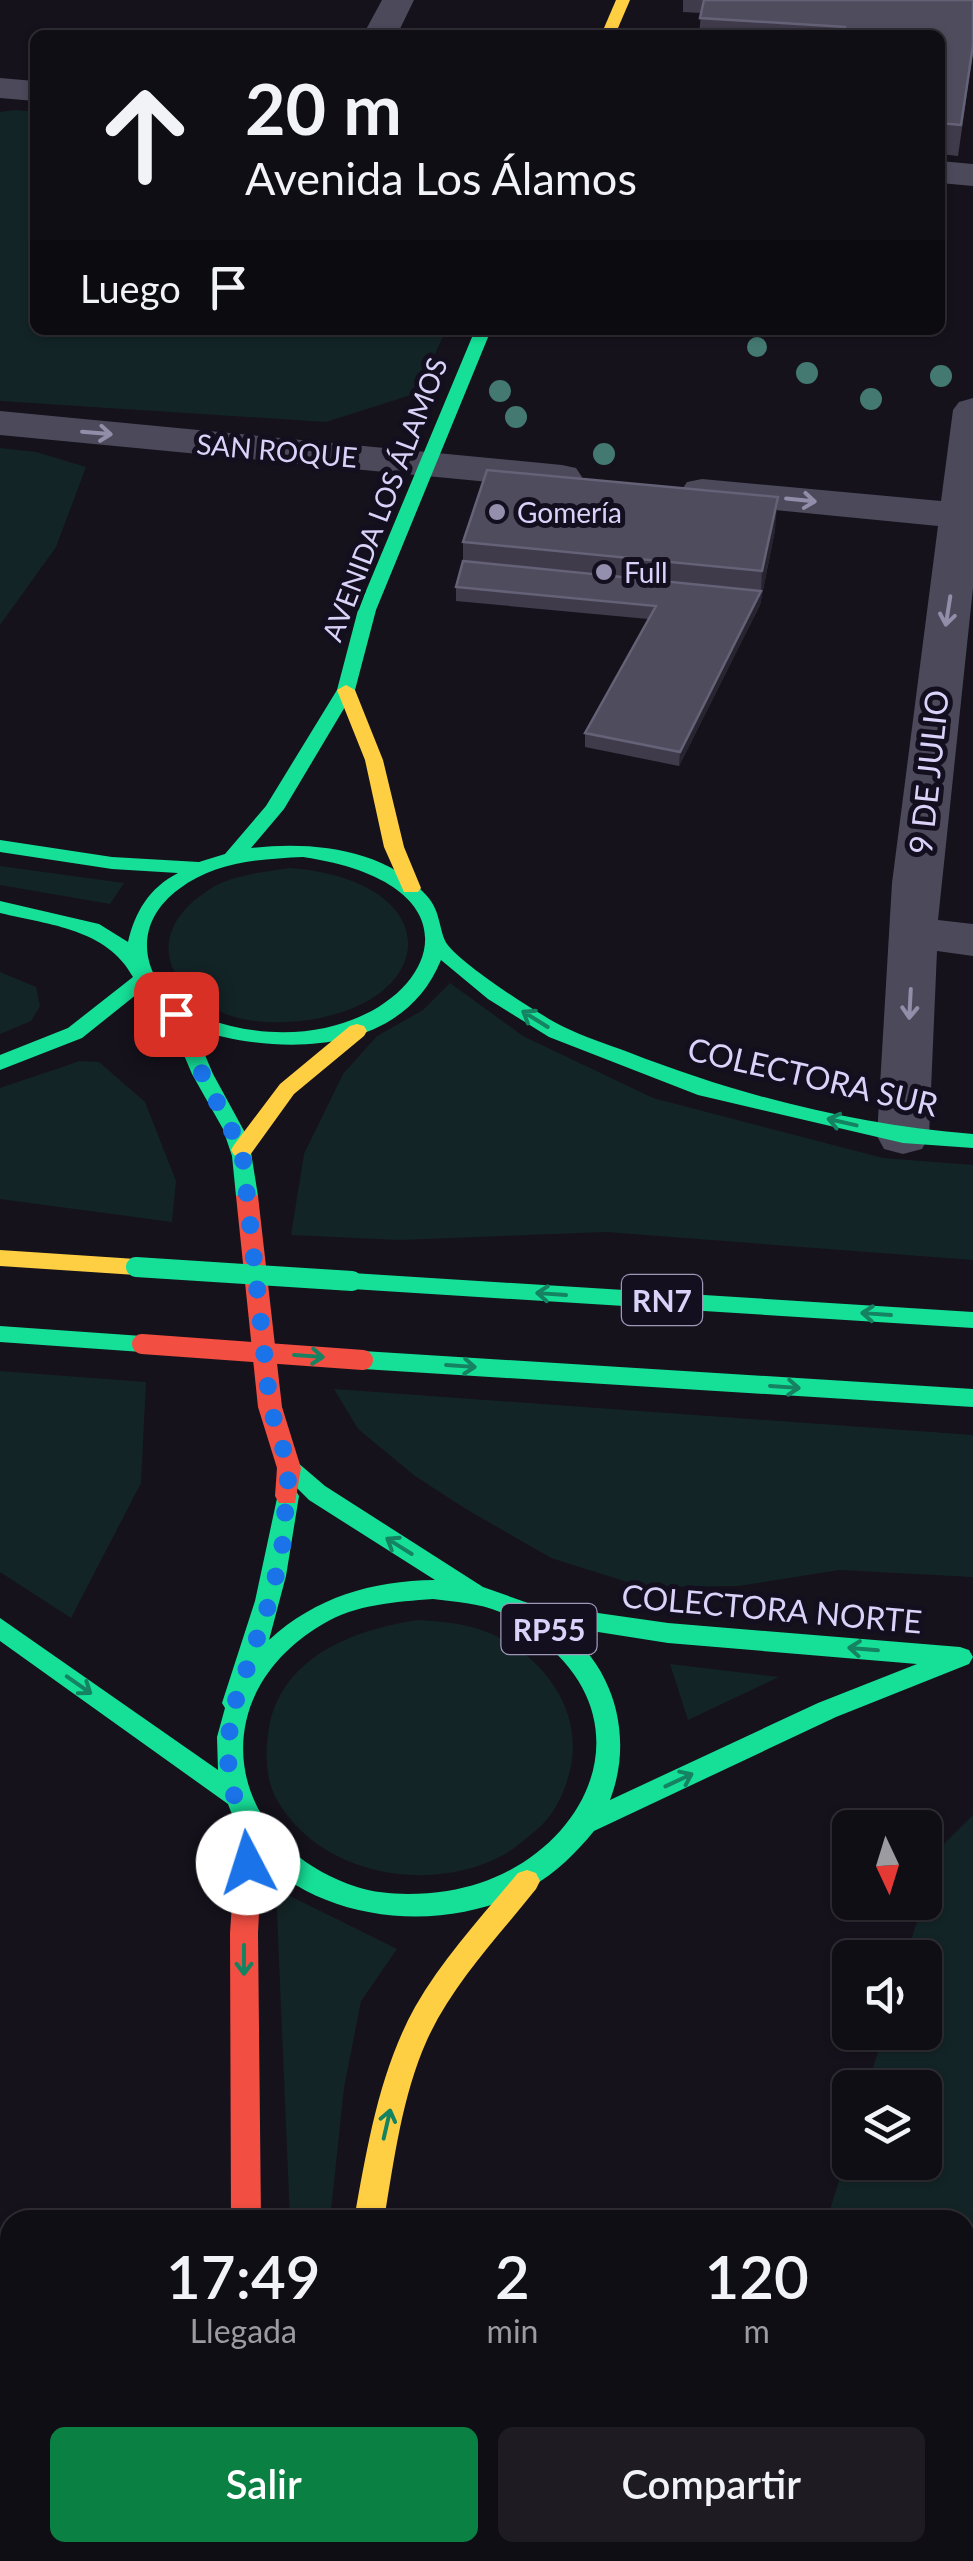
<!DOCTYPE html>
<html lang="es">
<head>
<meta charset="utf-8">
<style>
  :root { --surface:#100e15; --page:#1e1c22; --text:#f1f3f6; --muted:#9c9ca0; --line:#302e34; --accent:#0b8043 }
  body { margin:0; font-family:Lato,sans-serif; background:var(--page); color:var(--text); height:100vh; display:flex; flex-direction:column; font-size:38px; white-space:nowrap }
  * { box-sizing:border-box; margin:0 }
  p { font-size:32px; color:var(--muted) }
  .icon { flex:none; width:55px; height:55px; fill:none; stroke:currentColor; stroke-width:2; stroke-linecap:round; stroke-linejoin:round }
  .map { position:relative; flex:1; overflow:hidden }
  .drawer { position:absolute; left:0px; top:2210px; width:975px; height:352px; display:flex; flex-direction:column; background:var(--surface); border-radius:30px 30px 0 0; box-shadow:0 2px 8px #0004,0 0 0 2px var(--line) }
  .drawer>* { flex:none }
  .hud { position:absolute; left:30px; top:30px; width:915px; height:305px; border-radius:15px; box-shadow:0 2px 8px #0004,0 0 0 2px var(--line); background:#100e15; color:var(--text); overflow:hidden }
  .needle { width:65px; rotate:176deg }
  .tools { position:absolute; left:832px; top:1810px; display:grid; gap:20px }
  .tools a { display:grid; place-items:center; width:110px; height:110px; border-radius:15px; background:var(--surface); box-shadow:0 2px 8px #0004,0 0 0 2px var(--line); font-size:50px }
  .pin { position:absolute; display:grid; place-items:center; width:85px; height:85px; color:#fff; margin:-42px; border-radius:20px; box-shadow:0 5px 15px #0006 }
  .me { position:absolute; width:110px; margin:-55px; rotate:355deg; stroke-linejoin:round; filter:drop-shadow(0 0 8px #0008) }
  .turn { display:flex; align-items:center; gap:35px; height:210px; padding:0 50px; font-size:45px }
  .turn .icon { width:130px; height:130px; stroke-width:2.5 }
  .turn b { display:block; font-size:70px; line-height:85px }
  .then { display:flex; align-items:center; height:95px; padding:0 50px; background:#0003; gap:20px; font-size:38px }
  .eta { display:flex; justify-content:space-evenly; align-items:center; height:170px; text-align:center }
  .eta b { font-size:60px; font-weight:600; line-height:70px }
  .action { display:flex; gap:20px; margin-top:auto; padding:20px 50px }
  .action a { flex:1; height:115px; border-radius:15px; background:var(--accent); color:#fff; font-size:40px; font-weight:600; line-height:115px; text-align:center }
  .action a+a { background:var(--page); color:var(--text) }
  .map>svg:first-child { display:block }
</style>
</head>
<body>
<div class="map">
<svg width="973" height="2561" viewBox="0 0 973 2561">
  <rect width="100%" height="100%" fill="#15121c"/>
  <g fill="#132426">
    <polygon points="15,110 35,112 35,330 446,330 417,393 326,422 0,401 0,112"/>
    <polygon points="0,448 36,452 86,467 56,547 0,625"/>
    <polygon points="0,866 124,883 110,904 0,885"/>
    <path d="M290 868C458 882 438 1015 286 1022 264 1023 239 1021 219 1011 154 978 151 923 215 886 238 874 265 872 290 868Z"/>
    <polygon points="0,972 36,987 40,1006 31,1021 0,1034"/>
    <polygon points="450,983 523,1036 653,1098 883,1158 973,1165 973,1260 606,1232 399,1240 291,1235 304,1154 343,1074 377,1036 423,1010"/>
    <polygon points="80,1061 99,1062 145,1102 176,1181 172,1222 0,1199 0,1088"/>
    <polygon points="0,1371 146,1382 141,1483 71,1618 0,1572"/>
    <polygon points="334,1389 973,1435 973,1577 839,1570 738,1586 643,1587 551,1558 466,1509 415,1476 358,1429"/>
    <path d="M418 1620C433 1621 448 1622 463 1625 527 1638 584 1698 571 1766 566 1789 555 1816 535 1831 526 1838 516 1848 505 1854 432 1895 320 1876 277 1800 266 1780 265 1756 268 1734 278 1658 351 1630 418 1620Z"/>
    <polygon points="670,1664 779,1677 688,1720"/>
    <polygon points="973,1815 973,2561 757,2561 758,2552 965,2552 965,2220 827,2220 850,2144 850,2162 925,2162 925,2088 867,2087 884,2033 925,2032 925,1958 906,1957 939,1849"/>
    <polygon points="276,1889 397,1949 361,2001 344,2088 330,2220 290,2220"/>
  </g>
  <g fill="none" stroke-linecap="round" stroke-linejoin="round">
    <g fill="#4b495a" fill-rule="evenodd">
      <polygon points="382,0 414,0 397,35 363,35"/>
      <polygon points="0,78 35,81 35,101 0,98"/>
      <polygon points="940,161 973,164 973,186 940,183"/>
      <polygon points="973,398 973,588 938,920 973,924 973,956 937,951 929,1136 922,1149 903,1154 884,1149 877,1136 892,883 938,526 702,503 687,500 681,491 687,482 702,479 941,501 953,410 959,402"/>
      <polygon points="0,411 562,465 576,468 582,477 576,486 562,489 0,435"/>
    </g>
    <g fill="#16e098" fill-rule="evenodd">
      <path d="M475 330H491L376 610 355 690 284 809 251 848C311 841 385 848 427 896 441 911 439 932 447 944 462 965 539 1015 564 1027 584 1037 607 1044 628 1052 738 1095 855 1125 973 1134V1148L903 1143 698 1095 549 1037 488 999 441 960C402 1057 278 1056 194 1029L213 1074 249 1140 258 1196 247 1204 236 1196 232 1156 223 1129 192 1074 169 1020 142 990 82 1038 0 1070V1055L68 1028 133 977C107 929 50 925 0 913V901L99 924 128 942C135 912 149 888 178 873L112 869 0 852V840L112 857 199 862 225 854 266 806 337 690 358 610ZM303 857C541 892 389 1086 205 1018 146 996 123 930 179 889 215 862 259 859 303 857Z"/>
      <polygon points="352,1273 973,1312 973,1328 352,1289 341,1281"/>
      <polygon points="0,1326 142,1336 153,1344 142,1352 0,1342"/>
      <polygon points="363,1351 973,1389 973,1407 363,1369 355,1366 351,1360 355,1354"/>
      <path d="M289 1459 297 1462 325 1486 483 1587 528 1603 668 1623 960 1647 969 1650 973 1657 969 1664 836 1717 594 1831C575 1854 557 1872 531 1887 435 1944 269 1919 228 1804L0 1641V1618L218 1770 217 1737 225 1708 222 1703 255 1601 279 1489H295L299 1496 286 1576 269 1640C316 1597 371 1581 435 1580L309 1500 277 1468 281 1462ZM433 1599C455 1602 479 1603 500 1612 514 1618 525 1628 537 1637 658 1728 577 1871 447 1891 419 1895 385 1896 357 1887 225 1844 200 1696 323 1624 356 1604 396 1602 433 1599ZM560 1626 668 1643 917 1664 818 1703 610 1800C634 1737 615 1667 560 1626Z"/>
    </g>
    <g fill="#ffcf43" fill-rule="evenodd">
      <polygon points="616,0 630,0 615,35 601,35"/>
      <polygon points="346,685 355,690 383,760 404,847 421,888 418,892 404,892 384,847 365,760 337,690"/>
      <polygon points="357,1024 364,1026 367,1031 364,1036 294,1094 250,1155 234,1155 231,1150 234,1145 280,1084 350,1026"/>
      <polygon points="0,1250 136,1259 147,1267 136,1275 0,1266"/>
      <path d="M527 1870 536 1873 540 1881 536 1889C498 1937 453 1983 427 2040 402 2096 394 2160 384 2220H354C367 2148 379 2072 415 2007 443 1958 482 1916 518 1873Z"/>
      <polygon points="226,2552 258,2552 257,2561 225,2561"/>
      <rect x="343" y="2552" width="32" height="9"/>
    </g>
    <g fill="#f24e42" fill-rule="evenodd">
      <polygon points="247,1188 258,1196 282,1407 301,1468 295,1503 279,1503 275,1496 277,1468 258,1407 236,1196"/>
      <polygon points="250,1817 259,1820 263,1828 258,1933 261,2220 231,2220 230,1933 237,1828 241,1820"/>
    </g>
    <polyline stroke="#16e098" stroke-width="20" points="136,1267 352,1281"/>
    <polyline stroke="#f24e42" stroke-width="20" points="142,1344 363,1360"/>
  </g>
  <g fill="#447972">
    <circle cx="757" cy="347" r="10"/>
    <circle cx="807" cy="373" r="11"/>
    <circle cx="941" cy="376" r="11"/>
    <circle cx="500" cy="391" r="11"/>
    <circle cx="871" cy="399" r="11"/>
    <circle cx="516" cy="417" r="11"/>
    <circle cx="604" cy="454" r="11"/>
  </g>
  <g fill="#3f3b4b">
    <polygon points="683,0 973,0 973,52 958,156 940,154 940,35 699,35 701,13 683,12"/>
    <polygon points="775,530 760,605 679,766 585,747 585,733 648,619 456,601 456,587 463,561 463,542"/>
  </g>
  <polygon fill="#272430" points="778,497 775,530 760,605 679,766 680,752 761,591 762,571"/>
  <g fill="#4f4c5e" stroke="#656176" stroke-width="2.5">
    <polygon points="704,0 973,0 973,45 961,125 940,123 940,35 843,35 845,27 700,18"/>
    <polygon points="487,470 778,497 762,571 463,542"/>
    <polygon points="463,561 761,591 680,752 585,733 656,606 456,587"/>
  </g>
  <defs><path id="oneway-shaft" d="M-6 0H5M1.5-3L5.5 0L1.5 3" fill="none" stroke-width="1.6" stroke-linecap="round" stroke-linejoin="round" transform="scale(2.5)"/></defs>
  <g stroke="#928eaa">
    <use href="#oneway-shaft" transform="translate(97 433) rotate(5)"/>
    <use href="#oneway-shaft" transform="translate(801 500) rotate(6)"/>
    <use href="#oneway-shaft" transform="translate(948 611) rotate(99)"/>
    <use href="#oneway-shaft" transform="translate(910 1004) rotate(93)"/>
  </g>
  <g stroke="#158262">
    <use href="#oneway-shaft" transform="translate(535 1019) rotate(-148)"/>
    <use href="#oneway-shaft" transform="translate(842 1122) rotate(-167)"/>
    <use href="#oneway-shaft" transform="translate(551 1294) rotate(-176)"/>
    <use href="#oneway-shaft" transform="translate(876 1314) rotate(-176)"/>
    <use href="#oneway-shaft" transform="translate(309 1356) rotate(4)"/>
    <use href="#oneway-shaft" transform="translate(461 1366) rotate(4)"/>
    <use href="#oneway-shaft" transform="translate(785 1387) rotate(4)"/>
    <use href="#oneway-shaft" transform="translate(399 1546) rotate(-148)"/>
    <use href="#oneway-shaft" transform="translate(863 1649) rotate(-175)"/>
    <use href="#oneway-shaft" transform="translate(79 1685) rotate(35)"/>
    <use href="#oneway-shaft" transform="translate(679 1780) rotate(-25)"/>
    <use href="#oneway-shaft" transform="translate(244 1960) rotate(90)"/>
    <use href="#oneway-shaft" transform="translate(387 2124) rotate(-77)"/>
  </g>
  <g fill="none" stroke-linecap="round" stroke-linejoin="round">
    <polyline stroke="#1a73e8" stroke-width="18" stroke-dasharray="0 32.4" points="176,1014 196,1062 242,1150 270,1406 289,1468 282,1550 270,1600 235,1703 226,1750 234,1795 250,1828 248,1863"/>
  </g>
  <g fill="#948fac" stroke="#130f1f" stroke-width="4">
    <circle cx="497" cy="512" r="10"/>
    <circle cx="604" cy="572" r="10"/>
  </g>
  <g text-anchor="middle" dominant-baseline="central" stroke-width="10" stroke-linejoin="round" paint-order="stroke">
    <g font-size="28" fill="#d9d3f9" stroke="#130f1f">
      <text transform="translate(277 450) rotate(5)">SAN ROQUE</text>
      <text transform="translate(384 499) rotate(-69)">AVENIDA LOS ÁLAMOS</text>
    </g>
    <g font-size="28" fill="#d9d3f9" stroke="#130f1f" text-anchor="start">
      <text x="517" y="512">Gomería</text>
      <text x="624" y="572">Full</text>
    </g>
    <g fill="#130f1f" stroke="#9e98b8" stroke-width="2.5">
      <rect x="622" y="1275" width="80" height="50" rx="8"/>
      <rect x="501.5" y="1604" width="95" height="50" rx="8"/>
    </g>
    <g font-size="30" font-weight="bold" fill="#d9d3f9">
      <text x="662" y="1300">RN7</text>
      <text x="549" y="1629">RP55</text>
    </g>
    <g font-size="32" fill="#d9d3f9" stroke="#130f1f">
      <text transform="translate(928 772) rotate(-84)">9 DE JULIO</text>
      <text transform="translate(813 1076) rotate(13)">COLECTORA SUR</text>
      <text transform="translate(772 1608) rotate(5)">COLECTORA NORTE</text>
    </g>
  </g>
</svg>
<div class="tools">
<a><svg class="needle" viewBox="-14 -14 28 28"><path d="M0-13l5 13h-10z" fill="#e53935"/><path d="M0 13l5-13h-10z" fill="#9c9ca0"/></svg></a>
<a><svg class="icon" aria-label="sound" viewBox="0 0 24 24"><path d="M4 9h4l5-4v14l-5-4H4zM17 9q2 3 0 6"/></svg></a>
<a><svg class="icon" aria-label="layers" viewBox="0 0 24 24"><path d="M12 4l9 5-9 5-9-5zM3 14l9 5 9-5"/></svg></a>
</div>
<div class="pin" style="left:176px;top:1014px;background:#d93025"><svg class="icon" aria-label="arrive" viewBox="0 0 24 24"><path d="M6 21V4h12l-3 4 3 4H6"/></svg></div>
<svg class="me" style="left:248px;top:1863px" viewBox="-20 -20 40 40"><circle r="19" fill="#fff"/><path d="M0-13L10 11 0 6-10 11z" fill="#1a73e8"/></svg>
<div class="hud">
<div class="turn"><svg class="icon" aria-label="ahead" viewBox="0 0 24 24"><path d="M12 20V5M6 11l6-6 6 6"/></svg><div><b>20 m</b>Avenida Los Álamos</div></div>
<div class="then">Luego<svg class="icon" aria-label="arrive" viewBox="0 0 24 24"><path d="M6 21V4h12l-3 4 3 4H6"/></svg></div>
</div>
<section class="drawer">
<div class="eta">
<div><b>17:49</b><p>Llegada</p></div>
<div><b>2</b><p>min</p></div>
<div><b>120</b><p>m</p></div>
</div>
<div class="action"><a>Salir</a><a>Compartir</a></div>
</section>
</div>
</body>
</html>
